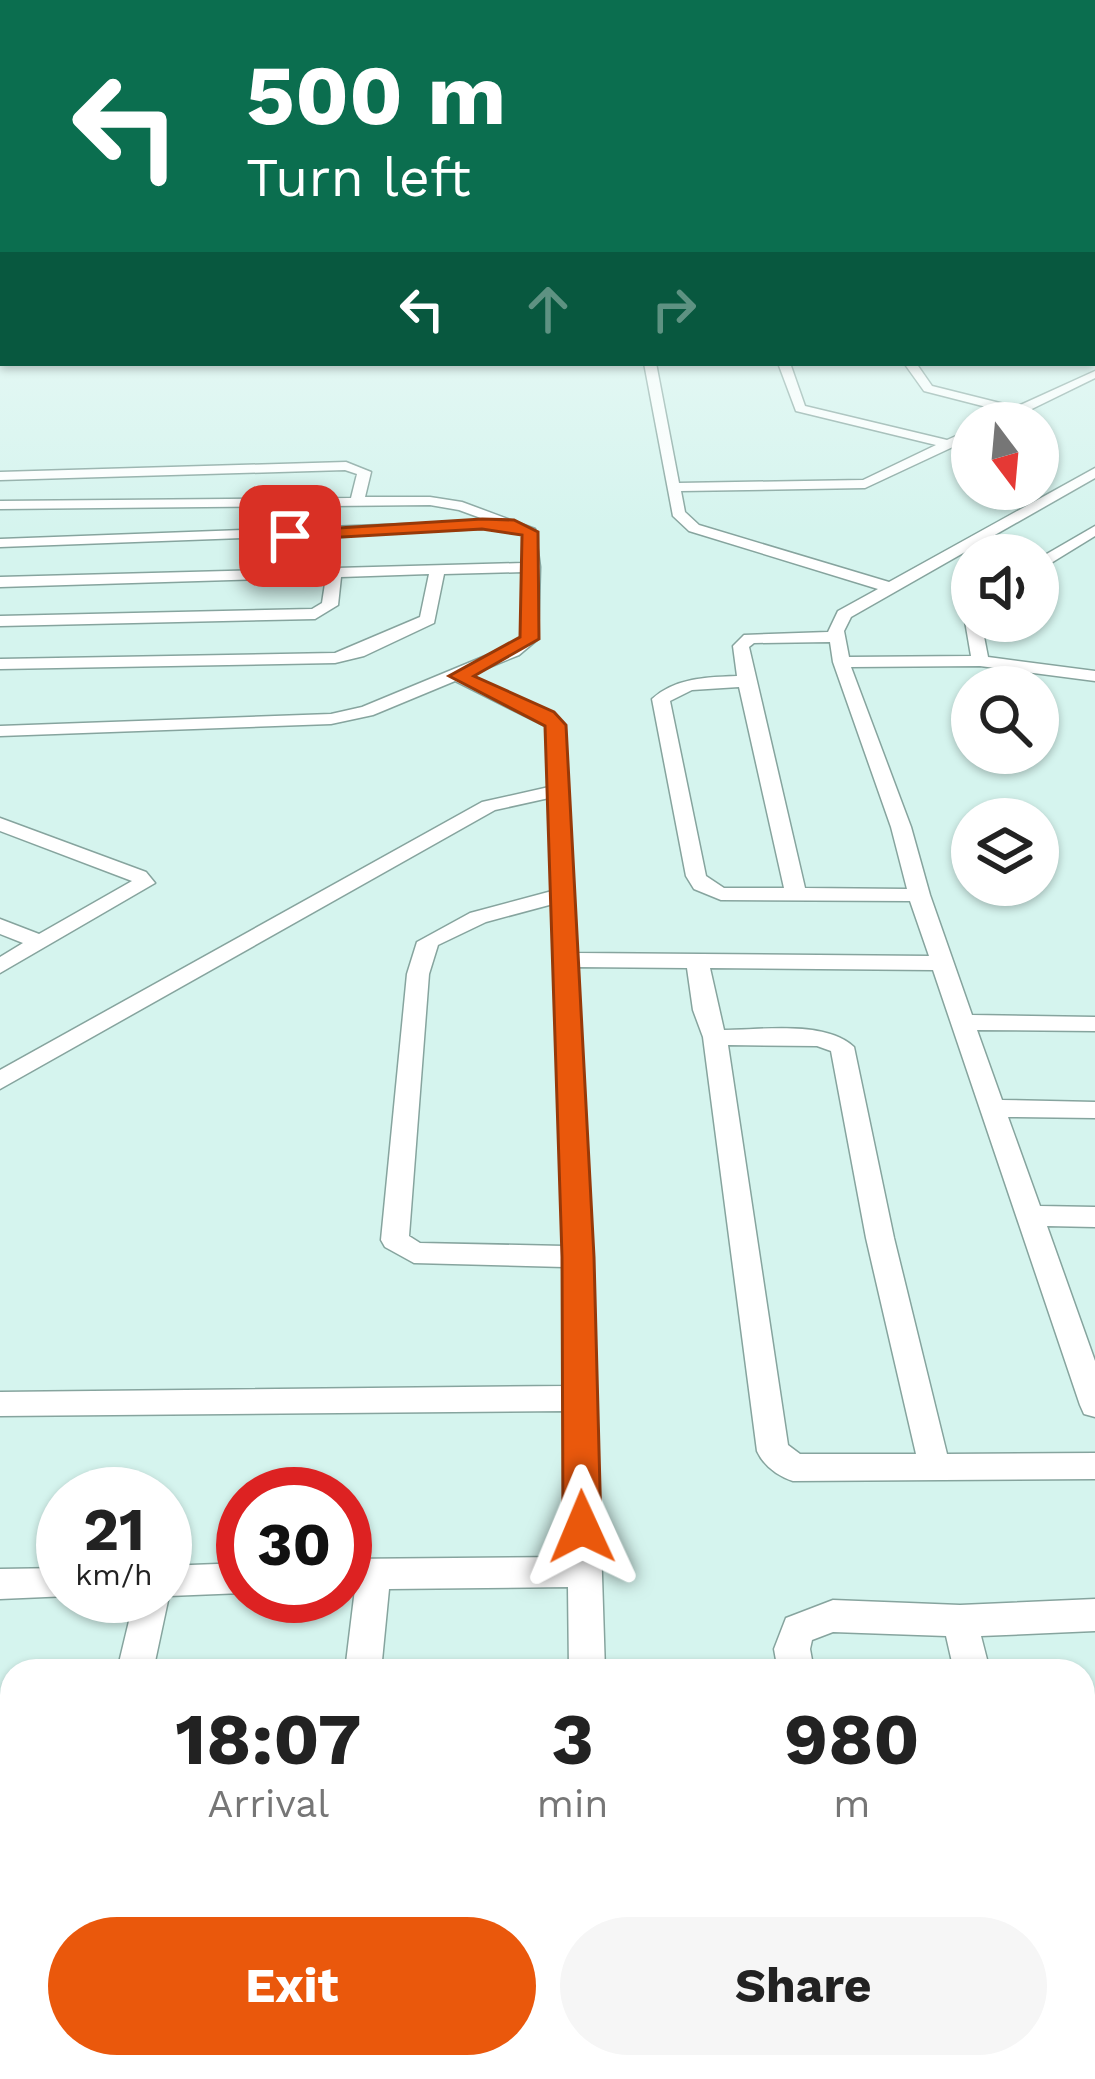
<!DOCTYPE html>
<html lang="en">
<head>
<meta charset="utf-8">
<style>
  :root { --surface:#fff; --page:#f6f6f6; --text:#222; --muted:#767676; --accent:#ea580c }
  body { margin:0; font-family:"Work Sans",sans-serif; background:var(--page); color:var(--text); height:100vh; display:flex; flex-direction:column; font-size:45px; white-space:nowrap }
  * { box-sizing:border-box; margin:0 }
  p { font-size:39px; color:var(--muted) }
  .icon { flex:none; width:66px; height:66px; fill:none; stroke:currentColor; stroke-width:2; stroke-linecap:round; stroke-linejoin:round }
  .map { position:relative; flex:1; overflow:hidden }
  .details { position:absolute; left:0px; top:1659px; width:1095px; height:420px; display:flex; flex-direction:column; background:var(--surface); border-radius:36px 36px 0 0; box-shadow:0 3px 9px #0004 }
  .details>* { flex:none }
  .guide { position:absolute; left:0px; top:0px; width:1095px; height:366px; box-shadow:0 3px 9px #0004; background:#0b6e4f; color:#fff; overflow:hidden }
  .needle { width:78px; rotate:164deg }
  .buttons { position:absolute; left:951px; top:402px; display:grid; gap:24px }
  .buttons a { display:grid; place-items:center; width:108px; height:108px; border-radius:50%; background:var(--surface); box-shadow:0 3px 9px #0004; font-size:60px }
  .speed { position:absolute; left:36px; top:1467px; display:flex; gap:24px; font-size:60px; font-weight:700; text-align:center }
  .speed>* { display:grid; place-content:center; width:156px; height:156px; border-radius:50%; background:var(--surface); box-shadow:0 3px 9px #0004; line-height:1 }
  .speed small { font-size:30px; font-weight:400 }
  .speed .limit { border:18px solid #d22; background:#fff; color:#111 }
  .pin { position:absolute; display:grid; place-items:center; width:102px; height:102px; color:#fff; margin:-51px; border-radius:24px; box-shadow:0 6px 18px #0006 }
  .me { position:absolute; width:132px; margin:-66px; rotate:359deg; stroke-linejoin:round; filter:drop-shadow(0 0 9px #0008) }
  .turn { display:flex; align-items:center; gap:42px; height:252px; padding:0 48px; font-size:54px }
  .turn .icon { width:156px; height:156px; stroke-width:2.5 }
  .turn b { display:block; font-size:84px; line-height:102px }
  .lanes { display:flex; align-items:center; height:114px; padding:0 48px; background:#0003; justify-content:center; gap:60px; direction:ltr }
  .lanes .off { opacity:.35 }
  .eta { display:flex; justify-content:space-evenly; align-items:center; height:204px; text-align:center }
  .eta b { font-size:72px; font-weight:700; line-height:84px }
  .primary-button { display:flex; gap:24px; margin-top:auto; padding:24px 48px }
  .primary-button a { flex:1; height:138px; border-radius:72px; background:var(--accent); color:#fff; font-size:48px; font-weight:700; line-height:138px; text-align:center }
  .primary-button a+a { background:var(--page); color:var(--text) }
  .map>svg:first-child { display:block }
</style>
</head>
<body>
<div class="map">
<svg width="1095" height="2079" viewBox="0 0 1095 2079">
  <rect width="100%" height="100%" fill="#d5f4ee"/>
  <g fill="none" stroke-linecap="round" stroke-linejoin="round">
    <defs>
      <g id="minor">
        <rect x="1092" y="241" width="3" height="5"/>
        <rect x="1092" y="267" width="3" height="6"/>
        <polygon points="1092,326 1095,327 1095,333 1092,332"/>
        <path d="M644 363H656L679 483 863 480 936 445 796 411 778 363H790L805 406 947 440 972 429V438L865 488 681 491 685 512 699 525 889 582 1095 468V478L851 617 844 631 849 657 971 656 965 621 972 616V621H981L988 657 1095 671V681L980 666 851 667 911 827 930 895 972 1015 1095 1017V1031L977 1030 1002 1100 1095 1102V1118L1008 1117 1040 1206 1095 1207V1227L1047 1226 1095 1361V1417L1084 1414 1080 1405 933 970 710 968 724 1030C762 1030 825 1020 854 1047L894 1238 947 1454 1095 1453V1479L793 1481C778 1476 764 1466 757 1451L703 1037 693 1010 687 968 577 967 592 1257 605 1671H569L568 1587 389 1589 381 1671H345L355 1589H345V1559L568 1557 566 1411 0 1416V1392L566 1386 564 1267 414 1263 385 1247 381 1240 407 974 417 942 470 913 552 891 549 798 495 810 0 1089V1070L482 802 549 787 547 727 455 681 373 715 331 724 0 736V726L331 714 362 707 507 647 522 637 524 572 444 574 434 623 364 656 335 663 0 669V659L335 653 420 617 429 574 341 577 338 605 315 619 0 626V616L312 609 322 603 326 577 0 587V577L523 563V534L506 528 0 547V539L489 521 459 510 430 505 0 509V501L351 498 357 474 345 470 0 480V472L346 462 371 472 365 497H430L462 502 535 529 540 567 538 639 519 655 470 675 553 713 565 725 577 953 929 956 910 901 721 900 694 889 686 876 652 699C675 678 707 677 737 676L733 646 744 635 828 632 838 611 878 589 689 531 673 516ZM830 642 833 662 891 827 907 889 805 888 749 647 754 643ZM739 687 784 888H724L706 876 670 701 692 690ZM553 904 564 1246 420 1243 409 1236 429 974 438 945 486 922ZM728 1045 817 1046 831 1051 866 1238 916 1454H800L788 1445Z"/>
        <polygon points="904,363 916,363 932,386 1016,407 1095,371 1095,378 1003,423 987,423 1006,412 924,391"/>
        <polygon points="1095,526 1095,536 1038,571 1038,559"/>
        <polygon points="0,818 146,872 155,883 0,973 0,957 23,943 0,934 0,919 39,934 132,881 0,831"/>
        <polygon points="243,1563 243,1593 169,1596 153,1671 117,1671 135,1596 165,1596 165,1566"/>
        <polygon points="63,1568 63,1596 69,1596 0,1599 0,1569"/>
        <polygon points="1095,1599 1095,1631 981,1636 990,1671 954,1671 946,1636 833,1632 812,1640 810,1649 814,1671 778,1671 774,1649 786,1618 833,1600 960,1605"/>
        <polygon points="1083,2053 1092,2079 1048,2079 1045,2067 1083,2067"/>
        <polygon points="28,2067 72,2067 70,2079 26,2079"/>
        <polygon points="298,2067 342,2067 341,2079 297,2079"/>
        <rect x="577" y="2067" width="44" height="12"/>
        <polygon points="833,2067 877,2067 879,2079 835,2079"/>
      </g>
    </defs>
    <use href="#minor" stroke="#86a49e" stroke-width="3"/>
    <use href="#minor" fill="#fff" fill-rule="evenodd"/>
  </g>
  <linearGradient id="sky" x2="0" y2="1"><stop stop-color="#85bdd8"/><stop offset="0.45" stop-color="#ecfaf7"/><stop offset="1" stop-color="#ecfaf7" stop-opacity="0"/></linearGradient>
  <rect width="1095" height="532" fill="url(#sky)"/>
  <polygon fill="#ea580c" stroke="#983908" stroke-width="3" points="482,519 514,520 538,532 539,639 474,676 554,712 566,725 594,1257 601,1527 595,1539 582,1544 569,1539 563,1527 562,1257 545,726 449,676 520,637 522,535 482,529 290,540 282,536 290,531"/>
</svg>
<div class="buttons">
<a><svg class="needle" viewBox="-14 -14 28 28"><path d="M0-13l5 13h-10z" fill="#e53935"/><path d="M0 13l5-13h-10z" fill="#767676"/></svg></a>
<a><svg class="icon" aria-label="sound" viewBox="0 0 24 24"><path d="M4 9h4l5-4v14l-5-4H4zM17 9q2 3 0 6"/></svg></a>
<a><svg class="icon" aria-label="search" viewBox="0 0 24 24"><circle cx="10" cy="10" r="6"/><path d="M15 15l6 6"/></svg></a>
<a><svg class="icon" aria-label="layers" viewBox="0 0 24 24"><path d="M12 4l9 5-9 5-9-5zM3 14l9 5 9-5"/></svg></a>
</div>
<div class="speed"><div>21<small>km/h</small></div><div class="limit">30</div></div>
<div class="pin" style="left:290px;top:536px;background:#d93025"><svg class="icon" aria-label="arrive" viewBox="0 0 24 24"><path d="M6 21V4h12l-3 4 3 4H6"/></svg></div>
<svg class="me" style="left:582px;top:1527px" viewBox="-20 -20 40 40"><path d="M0-17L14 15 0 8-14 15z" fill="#ea580c" stroke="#fff" stroke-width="4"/></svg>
<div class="guide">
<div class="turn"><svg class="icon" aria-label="left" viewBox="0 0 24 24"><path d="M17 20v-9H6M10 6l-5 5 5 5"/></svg><div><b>500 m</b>Turn left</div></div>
<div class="lanes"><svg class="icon" aria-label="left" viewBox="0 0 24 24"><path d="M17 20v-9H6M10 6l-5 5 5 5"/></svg><svg class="icon off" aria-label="ahead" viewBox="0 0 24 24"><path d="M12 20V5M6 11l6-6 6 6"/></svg><svg class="icon off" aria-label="right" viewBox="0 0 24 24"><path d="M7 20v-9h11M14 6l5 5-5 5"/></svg></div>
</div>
<section class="details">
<div class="eta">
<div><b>18:07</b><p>Arrival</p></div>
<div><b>3</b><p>min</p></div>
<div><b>980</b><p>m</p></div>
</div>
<div class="primary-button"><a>Exit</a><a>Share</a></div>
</section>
</div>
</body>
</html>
